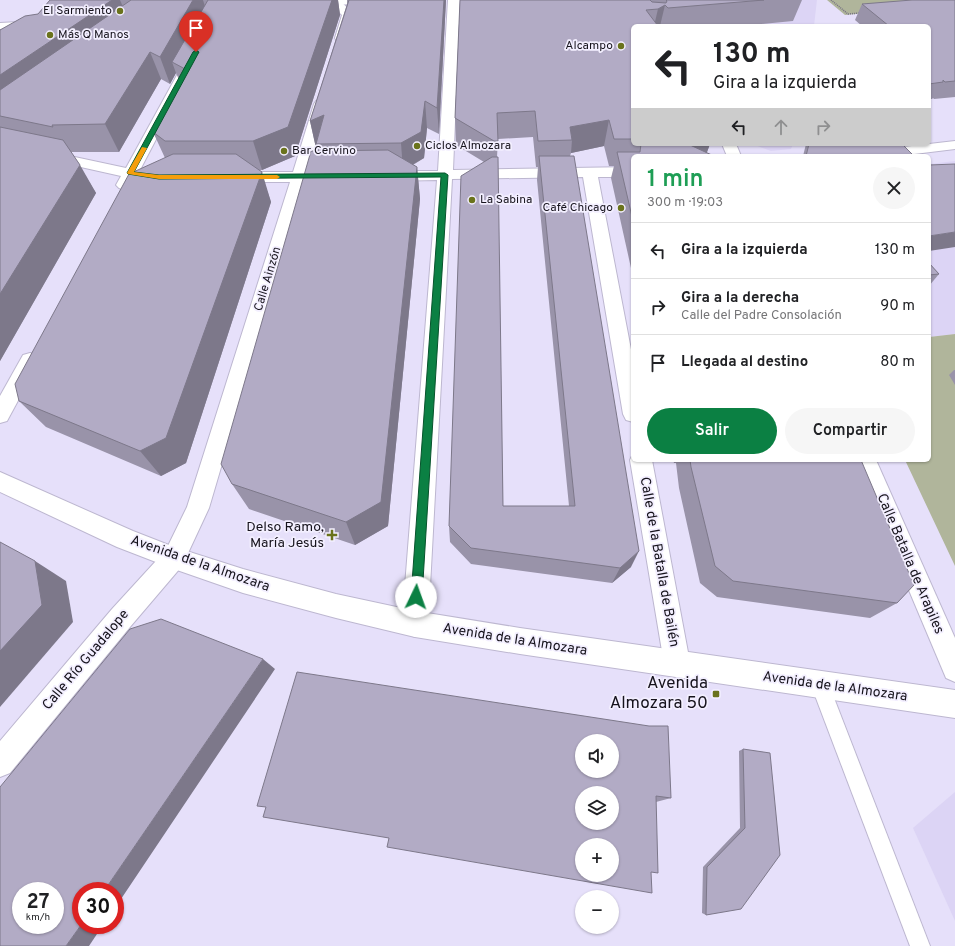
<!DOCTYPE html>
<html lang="es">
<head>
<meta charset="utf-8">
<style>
  :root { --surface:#fff; --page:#f6f6f6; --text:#202124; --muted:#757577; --line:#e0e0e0; --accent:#0b8043 }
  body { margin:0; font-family:Overpass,sans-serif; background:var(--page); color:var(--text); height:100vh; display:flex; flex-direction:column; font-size:15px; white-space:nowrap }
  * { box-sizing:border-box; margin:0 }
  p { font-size:13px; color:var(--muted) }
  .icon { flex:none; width:22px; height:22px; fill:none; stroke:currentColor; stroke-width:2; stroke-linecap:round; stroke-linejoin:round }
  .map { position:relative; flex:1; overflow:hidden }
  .side { position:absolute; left:631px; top:154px; width:300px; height:308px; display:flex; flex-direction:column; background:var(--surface); border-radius:6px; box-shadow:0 1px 3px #0004 }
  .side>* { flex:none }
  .top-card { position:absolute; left:631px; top:24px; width:300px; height:122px; border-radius:6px; box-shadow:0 1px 3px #0004; background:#fff; color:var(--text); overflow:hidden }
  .buttons { position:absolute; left:575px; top:734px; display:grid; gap:8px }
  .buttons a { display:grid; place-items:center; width:44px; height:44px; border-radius:50%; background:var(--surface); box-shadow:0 1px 3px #0004; font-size:20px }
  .speed { position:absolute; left:12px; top:882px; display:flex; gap:8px; font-size:20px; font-weight:700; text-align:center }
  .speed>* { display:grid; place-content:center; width:52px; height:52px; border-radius:50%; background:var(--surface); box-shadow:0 1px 3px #0004; line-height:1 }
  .speed small { font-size:10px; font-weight:400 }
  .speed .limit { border:6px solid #d22; background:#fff; color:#111 }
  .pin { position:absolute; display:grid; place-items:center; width:34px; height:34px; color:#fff; margin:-41px -17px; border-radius:50% 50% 50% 0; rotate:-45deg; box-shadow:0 0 4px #0007 }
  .pin .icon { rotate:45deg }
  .me { position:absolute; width:44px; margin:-22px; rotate:3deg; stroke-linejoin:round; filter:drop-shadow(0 0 3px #0008) }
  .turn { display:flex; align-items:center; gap:14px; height:84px; padding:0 16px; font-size:18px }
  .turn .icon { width:52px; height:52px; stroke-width:2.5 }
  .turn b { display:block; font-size:28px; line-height:34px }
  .lanes { display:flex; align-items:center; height:38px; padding:0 16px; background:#0003; justify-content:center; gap:20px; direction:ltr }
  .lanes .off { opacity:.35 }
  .round { display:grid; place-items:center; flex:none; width:42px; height:42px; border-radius:21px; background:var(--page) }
  .overview { display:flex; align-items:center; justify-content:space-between; height:68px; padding:0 16px }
  h1 { font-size:24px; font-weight:600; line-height:30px; color:#1e9e55 }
  .action { display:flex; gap:8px; margin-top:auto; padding:8px 16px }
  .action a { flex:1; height:46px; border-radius:24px; background:var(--accent); color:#fff; font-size:16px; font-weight:600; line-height:46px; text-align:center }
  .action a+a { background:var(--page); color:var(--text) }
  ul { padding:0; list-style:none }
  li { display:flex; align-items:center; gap:12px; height:56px; padding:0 16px; border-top:1px solid var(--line) }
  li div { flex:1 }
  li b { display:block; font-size:15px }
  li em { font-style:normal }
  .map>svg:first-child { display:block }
</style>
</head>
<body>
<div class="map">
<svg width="955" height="946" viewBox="0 0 955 946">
  <rect width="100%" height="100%" fill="#e6e0fa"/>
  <g fill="#dcd4f5">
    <polygon points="654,0 817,0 814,26 675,26"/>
    <polygon points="752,144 793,144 791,149 771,151"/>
    <polygon points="955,161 955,334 929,337 929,164"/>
    <polygon points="955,792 955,921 913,828"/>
  </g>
  <g fill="#b0b59b">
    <polygon points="827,0 954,0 955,5 845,15"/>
    <polygon points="955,334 955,566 905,460 929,460 929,337"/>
  </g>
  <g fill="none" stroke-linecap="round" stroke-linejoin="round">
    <defs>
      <polygon id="service" points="820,676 826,679 829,685 930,946 910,946 811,685 814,679"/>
      <g id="minor">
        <polygon points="326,0 339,0 354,14 345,41 337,41 335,38 342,15"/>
        <polygon points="448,0 460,0 453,170 633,167 633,177 598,177 633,360 633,422 626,420 623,414 583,177 452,179 428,624 424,633 415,637 406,633 402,624 437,180 388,181 383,179 380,176 383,173 388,171 438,171"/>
        <polygon points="194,51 198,52 200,55 140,170 165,174 168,177 165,180 160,182 135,178 129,188 124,190 119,188 116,185 121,176 0,149 0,141 126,168 188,55 190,52"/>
        <polygon points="321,100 326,101 328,104 308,172 319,174 322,177 319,180 305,182 209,508 182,566 130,627 10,773 0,777 0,741 112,609 166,550 187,507 290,182 234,182 229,180 226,177 229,174 234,172 293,172 314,104 316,101"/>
        <polygon points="955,141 955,149 898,156 853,156 855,153 860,152"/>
        <polygon points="722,144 736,144 741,156 727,156"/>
        <polygon points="30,353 37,355 40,360 7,421 0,423 0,396 23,355"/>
        <polygon points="633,454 633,460 652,460 690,663 686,672 677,676 668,672 664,663 630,460"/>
        <polygon points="854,460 876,460 955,638 955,682 946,678"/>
      </g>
      <g id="tertiary">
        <polygon points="318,0 372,0 366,3 308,7 302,4 304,2"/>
        <polygon points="37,21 41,22 43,24 41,26 0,29 0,23"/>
        <polygon points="0,472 133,531 174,547 243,569 336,594 415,611 520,628 955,690 955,718 520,654 415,637 336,618 243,593 174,569 117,547 0,492"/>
      </g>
    </defs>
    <use href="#service" stroke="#bdb7d0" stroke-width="2"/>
    <use href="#minor" stroke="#bdb7d0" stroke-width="2"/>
    <use href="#tertiary" stroke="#bdb7d0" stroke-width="2"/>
    <polyline stroke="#767282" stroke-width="1.5" stroke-dasharray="1 1" stroke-linecap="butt" points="831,0 848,14 860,13"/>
    <use href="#service" fill="#fff" fill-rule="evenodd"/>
    <use href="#minor" fill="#fff" fill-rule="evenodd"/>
    <use href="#tertiary" fill="#fff" fill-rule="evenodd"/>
  </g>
  <g fill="#9993a9" fill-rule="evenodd">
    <polygon points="50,0 338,0 340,15 295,156 262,170 260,170 271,202 186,463 161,476 46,427 19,401 165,158 153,132 180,82 176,73 170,84 161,79 119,152 71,152 96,193 0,361 0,30 38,14"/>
    <polygon points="347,0 446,0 439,134 427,128 424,158 413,165 417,167 420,199 388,526 355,545 249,509 232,484 318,151 317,147 316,148 310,121 347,4"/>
    <path d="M460 0H802L793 21 741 26H633V144H710L707 152 633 156V277L611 178 614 166H609L604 146 571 153 570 156 631 567 612 583 471 564 450 542 449 526 484 162 456 145 455 118ZM533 137 536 167H538L537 180 569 506H503L497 157 498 139Z"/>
    <polygon points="955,0 955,97 934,99 933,98 932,99 929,99 929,26 862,26 855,20 862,4"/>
    <polygon points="806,144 902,144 914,156 803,156"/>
    <polygon points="929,263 939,274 929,286"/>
    <polygon points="954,370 955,370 955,385 949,375"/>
    <polygon points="673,460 861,460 897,603 870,618 717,597 700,583 679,488 676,463 674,463"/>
    <polygon points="297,672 671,798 656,802 389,838"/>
    <polygon points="743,749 780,855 706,915 702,913 703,867 740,828 739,751"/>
  </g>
  <g fill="#7d788a">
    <polygon points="112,0 120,0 129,21 0,114 0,75"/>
    <polygon points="193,0 203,0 208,16 172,62 176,73 170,84 160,57"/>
    <polygon points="332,0 338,0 340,15 295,156 262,170 253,141"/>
    <polygon points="444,0 446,0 439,134 437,108"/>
    <polygon points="665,5 660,26 654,26 658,9"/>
    <polygon points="150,52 161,79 119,152 105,124"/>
    <polygon points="425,101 427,128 424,158 403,170 401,143"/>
    <polygon points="324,115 316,144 317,147 316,148 310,121"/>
    <polygon points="609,120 604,146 571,153 572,140 570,127"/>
    <polygon points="692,144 710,144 707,152 702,156 690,145"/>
    <polygon points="80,165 96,193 0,361 0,294"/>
    <polygon points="417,167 420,199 388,526 355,545 346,522"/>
    <polygon points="262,172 271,202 186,463 161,476 140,451"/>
    <polygon points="955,232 955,247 929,251 929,236"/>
    <polygon points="639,551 631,567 612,583 620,568"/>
    <polygon points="35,561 66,581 73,622 0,707 0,651"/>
    <polygon points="263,659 275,669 115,908 115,891 104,891"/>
    <polygon points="81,925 103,925 89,946 66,946"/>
  </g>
  <g fill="#b2abc5" stroke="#7d788a" fill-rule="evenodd">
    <polygon points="50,0 112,0 0,75 0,30 25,16 38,14"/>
    <polygon points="131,0 193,0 160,57 150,52 105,124 52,125 53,127 0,116 0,90"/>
    <polygon points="208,0 332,0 288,127 253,141 165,141 153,132 187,70 172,62"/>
    <polygon points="349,0 444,0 437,108 425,101 421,132 401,143 316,144 324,115 310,121"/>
    <polygon points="460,0 650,0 652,2 666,3 667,1 666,0 764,0 668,8 665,5 658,9 646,10 658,26 633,26 633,139 614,139 609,120 570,127 572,140 538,141 535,111 497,113 498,141 494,141 455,118"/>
    <polygon points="912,0 955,0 955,81 945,82 943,80 943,82 929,84 929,26 889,26 862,4"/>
    <polygon points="0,127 63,140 80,165 0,294"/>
    <polygon points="641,144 692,144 690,145 714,156 633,156 633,221 617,152 640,152"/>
    <polygon points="809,144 902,144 914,156 806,156"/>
    <polygon points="388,150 417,167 381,502 346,522 232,484 221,464 311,151"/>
    <polygon points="173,154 236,154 262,172 166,438 140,451 19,401 15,384 129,174"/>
    <polygon points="539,156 574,156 639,551 620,568 471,548 449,526 461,176 492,157 498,157 503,506 575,506"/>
    <polygon points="955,164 955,232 929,236 929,165"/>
    <polygon points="929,263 939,274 929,275"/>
    <polygon points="690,460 861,460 914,585 897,603 733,581 715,566 691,467"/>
    <polygon points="0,542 35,561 42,605 0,651"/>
    <path d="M161 619 263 659 104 891H81V925L66 946H0V787L130 629ZM21 891H55V925H21Z"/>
    <path d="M297 672 649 726H668L671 798 656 796 658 873 651 872 652 893 387 847 389 838 263 817 266 807 257 806ZM582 741H612V771H582ZM582 793H612V823H582ZM582 845H612V875H582Z"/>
    <polygon points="743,749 770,753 780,855 741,909 706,915 707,867 745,828"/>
  </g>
  <polygon fill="#0b8043" stroke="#07532c" points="196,50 199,52 134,172 159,175 445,173 448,175 422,597 420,600 416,602 413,600 411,597 441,177 159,179 128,174 127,173 193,52"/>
  <polygon fill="#f59e0b" points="142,147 147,148 134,172 159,175 277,175 280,177 277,179 159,179 128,174 127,173"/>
  <g fill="#6a731c" stroke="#f3efff" stroke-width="1.5">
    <circle cx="120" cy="11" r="4"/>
    <circle cx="50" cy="35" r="4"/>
    <circle cx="621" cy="46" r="4"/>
    <circle cx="417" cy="146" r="4"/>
    <circle cx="284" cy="151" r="4"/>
    <circle cx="472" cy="200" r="4"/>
    <circle cx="621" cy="208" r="4"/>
    <path d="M330 529h4v4h4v4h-4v4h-4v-4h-4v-4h4z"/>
    <rect x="712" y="690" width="8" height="8" rx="2"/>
  </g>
  <g text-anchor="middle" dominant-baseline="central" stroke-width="3.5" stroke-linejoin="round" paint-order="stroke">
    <g font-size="12" fill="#16131c" stroke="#f3efff" text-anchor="start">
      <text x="112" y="11" text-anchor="end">El Sarmiento</text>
      <text x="58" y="35">Más Q Manos</text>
      <text x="613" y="46" text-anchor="end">Alcampo</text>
      <text x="425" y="146">Ciclos Almozara</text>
      <text x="292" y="151">Bar Cervino</text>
      <text x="480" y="200">La Sabina</text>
      <text x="613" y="208" text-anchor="end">Café Chicago</text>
    </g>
    <g font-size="12" fill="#16131c" stroke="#f3efff">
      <text transform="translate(268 279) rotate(-73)">Calle Ainzón</text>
    </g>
    <g font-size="14" fill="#16131c" stroke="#f3efff" text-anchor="end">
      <text x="324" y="527">Delso Ramo,<tspan x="324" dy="16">María Jesús</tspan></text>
    </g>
    <g font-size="14" fill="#16131c" stroke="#f3efff">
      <text transform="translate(659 562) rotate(80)">Calle de la Batalla de Bailén</text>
      <text transform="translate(200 564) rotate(19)">Avenida de la Almozara</text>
      <text transform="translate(910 564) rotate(67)">Calle Batalla de Arapiles</text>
      <text transform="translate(515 640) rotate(9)">Avenida de la Almozara</text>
      <text transform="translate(86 660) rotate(-50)">Calle Río Guadalope</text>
      <text transform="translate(835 687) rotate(8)">Avenida de la Almozara</text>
    </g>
    <g font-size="17" fill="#16131c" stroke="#f3efff" text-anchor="end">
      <text x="708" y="684">Avenida<tspan x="708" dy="20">Almozara 50</tspan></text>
    </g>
  </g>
</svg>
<div class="buttons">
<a><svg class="icon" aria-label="sound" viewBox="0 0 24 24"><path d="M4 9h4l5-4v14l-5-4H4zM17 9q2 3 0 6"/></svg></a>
<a><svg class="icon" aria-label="layers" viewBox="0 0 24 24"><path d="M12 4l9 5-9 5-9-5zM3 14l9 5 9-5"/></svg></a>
<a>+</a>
<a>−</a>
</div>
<div class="speed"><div>27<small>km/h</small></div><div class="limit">30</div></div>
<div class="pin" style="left:196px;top:52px;background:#d93025"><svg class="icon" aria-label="arrive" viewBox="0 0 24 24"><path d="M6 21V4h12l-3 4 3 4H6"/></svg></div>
<svg class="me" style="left:416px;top:597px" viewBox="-20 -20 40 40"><circle r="19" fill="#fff"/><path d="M0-13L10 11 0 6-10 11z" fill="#0b8043"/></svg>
<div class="top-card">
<div class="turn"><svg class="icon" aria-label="left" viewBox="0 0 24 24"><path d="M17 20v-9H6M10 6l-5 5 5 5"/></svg><div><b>130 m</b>Gira a la izquierda</div></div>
<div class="lanes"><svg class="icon" aria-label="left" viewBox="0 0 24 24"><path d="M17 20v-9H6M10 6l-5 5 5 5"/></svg><svg class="icon off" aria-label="ahead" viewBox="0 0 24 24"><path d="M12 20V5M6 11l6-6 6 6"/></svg><svg class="icon off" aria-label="right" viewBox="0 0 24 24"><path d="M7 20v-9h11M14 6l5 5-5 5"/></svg></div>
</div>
<section class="side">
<div class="overview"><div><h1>1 min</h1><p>300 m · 19:03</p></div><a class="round"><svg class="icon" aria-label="close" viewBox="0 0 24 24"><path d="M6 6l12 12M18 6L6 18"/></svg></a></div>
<ul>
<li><svg class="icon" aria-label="left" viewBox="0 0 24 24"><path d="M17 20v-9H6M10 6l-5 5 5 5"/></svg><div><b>Gira a la izquierda</b></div><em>130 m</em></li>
<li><svg class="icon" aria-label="right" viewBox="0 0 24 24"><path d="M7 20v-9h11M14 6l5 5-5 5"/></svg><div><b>Gira a la derecha</b><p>Calle del Padre Consolación</p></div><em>90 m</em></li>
<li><svg class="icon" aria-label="arrive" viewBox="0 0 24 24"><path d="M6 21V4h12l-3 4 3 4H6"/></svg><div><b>Llegada al destino</b></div><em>80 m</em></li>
</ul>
<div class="action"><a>Salir</a><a>Compartir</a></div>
</section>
</div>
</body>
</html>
